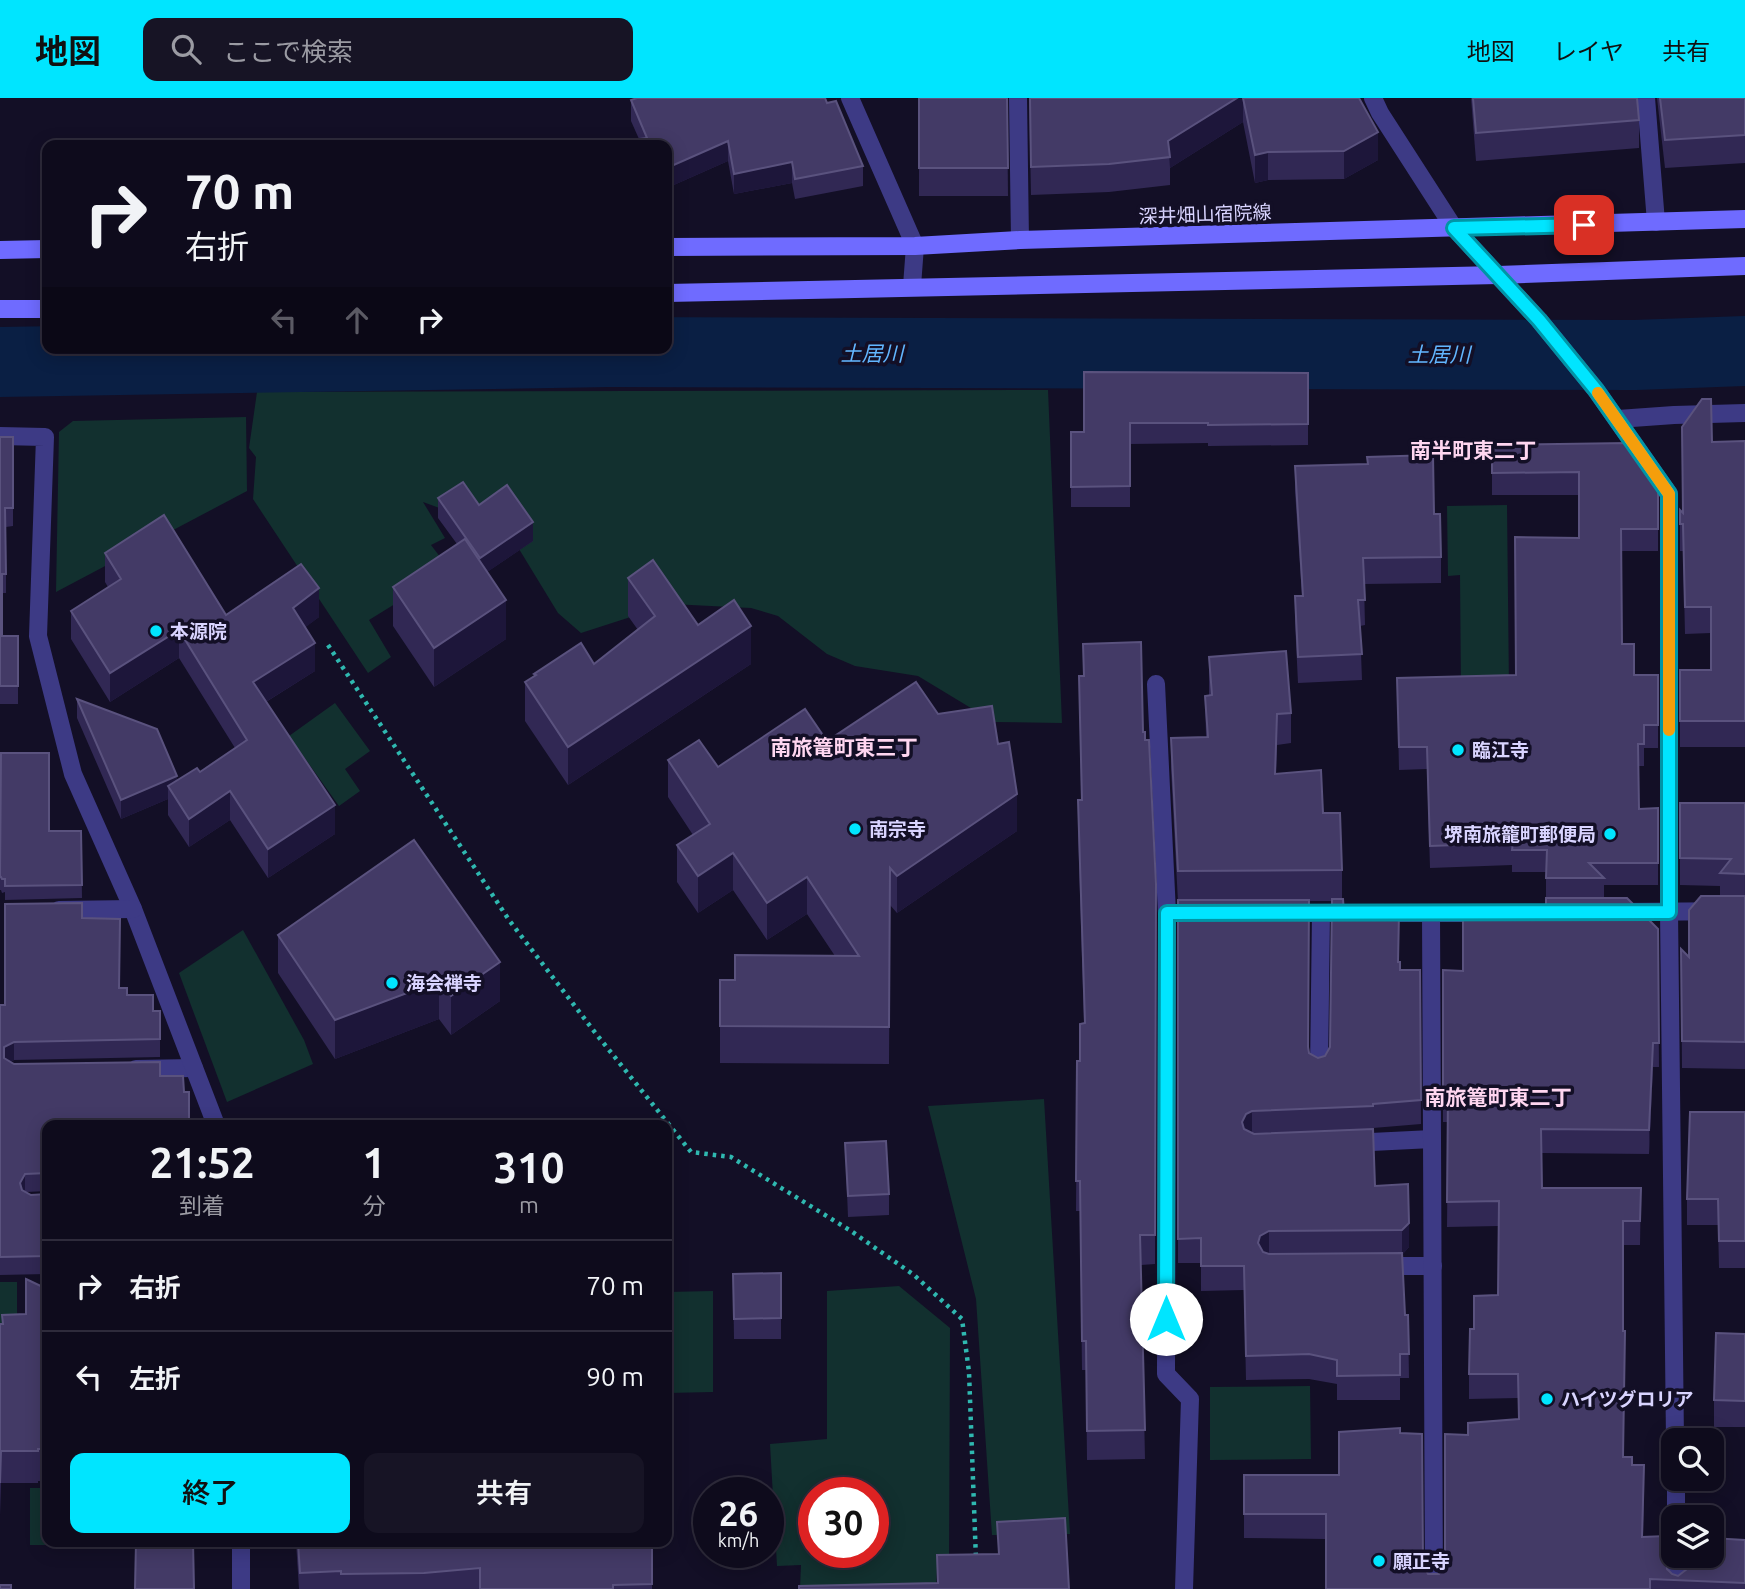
<!DOCTYPE html>
<html lang="ja">
<head>
<meta charset="utf-8">
<style>
  :root { --surface:#0e0b1c; --page:#171425; --text:#f1f3f6; --muted:#9b9ba3; --line:#2e2b3b; --accent:#00e5ff }
  body { margin:0; font-family:Ubuntu,"Noto Sans JP",sans-serif; background:var(--page); color:var(--text); height:100vh; display:flex; flex-direction:column; font-size:26px; white-space:nowrap }
  * { box-sizing:border-box; margin:0 }
  p { font-size:23px; color:var(--muted) }
  .icon { flex:none; width:38px; height:38px; fill:none; stroke:currentColor; stroke-width:2; stroke-linecap:round; stroke-linejoin:round }
  .map { position:relative; flex:1; overflow:hidden }
  .drawer { position:absolute; left:42px; top:1022px; width:630px; height:427px; display:flex; flex-direction:column; background:var(--surface); border-radius:14px; box-shadow:0 4px 18px #0003,0 0 0 2px var(--line) }
  .drawer>* { flex:none }
  .banner { position:absolute; left:42px; top:42px; width:630px; height:214px; border-radius:14px; box-shadow:0 4px 18px #0003,0 0 0 2px var(--line); background:#0e0b1c; color:var(--text); overflow:hidden }
  .tools { position:absolute; left:1661px; top:1330px; display:grid; gap:14px }
  .tools a { display:grid; place-items:center; width:63px; height:63px; border-radius:14px; background:var(--surface); box-shadow:0 4px 18px #0003,0 0 0 2px var(--line); font-size:35px }
  .speed { position:absolute; left:693px; top:1379px; display:flex; gap:14px; font-size:35px; font-weight:700; text-align:center }
  .speed>* { display:grid; place-content:center; width:91px; height:91px; border-radius:50%; background:var(--surface); box-shadow:0 4px 18px #0003,0 0 0 2px var(--line); line-height:1 }
  .speed small { font-size:18px; font-weight:400 }
  .speed .limit { border:10px solid #d22; background:#fff; color:#111 }
  .pin { position:absolute; display:grid; place-items:center; width:60px; height:60px; color:#fff; margin:-30px; border-radius:14px; box-shadow:0 4px 10px #0006 }
  .me { position:absolute; width:77px; margin:-38px; rotate:0deg; stroke-linejoin:round; filter:drop-shadow(0 0 5px #0008) }
  .turn { display:flex; align-items:center; gap:24px; height:147px; padding:0 28px; font-size:32px }
  .turn .icon { width:91px; height:91px; stroke-width:2.5 }
  .turn b { display:block; font-size:49px; line-height:60px }
  .lanes { display:flex; align-items:center; height:66px; padding:0 28px; background:#0003; justify-content:center; gap:35px; direction:ltr }
  .lanes .off { opacity:.35 }
  .eta { display:flex; justify-content:space-evenly; align-items:center; height:119px; text-align:center }
  .eta b { font-size:42px; font-weight:600; line-height:49px }
  .cta { display:flex; gap:14px; margin-top:auto; padding:14px 28px }
  .cta a { flex:1; height:80px; border-radius:14px; background:var(--accent); color:#111; font-size:28px; font-weight:600; line-height:80px; text-align:center }
  .cta a+a { background:var(--page); color:var(--text) }
  ul { padding:0; list-style:none }
  li { display:flex; align-items:center; gap:21px; height:91px; padding:0 28px; border-top:2px solid var(--line) }
  li div { flex:1 }
  li b { display:block; font-size:26px }
  li em { font-style:normal }
  header { display:flex; align-items:center; gap:42px; box-sizing:border-box; height:98px; padding:0 35px; background:var(--accent); color:#111 }
  header strong { font-size:33px }
  nav { display:flex; gap:38px; margin-inline-start:auto; font-size:24px }
  .search { width:490px; height:63px; background:var(--page); display:flex; align-items:center; gap:18px; box-sizing:border-box; padding:0 24px; border-radius:14px; color:var(--muted); font-size:26px }
  .map>svg:first-child { display:block }
</style>
</head>
<body>
<header>
<strong>地図</strong>
<div class="search"><svg class="icon" aria-label="search" viewBox="0 0 24 24"><circle cx="10" cy="10" r="6"/><path d="M15 15l6 6"/></svg>ここで検索</div>
<nav><a>地図</a><a>レイヤ</a><a>共有</a></nav>
</header>
<div class="map">
<svg width="1745" height="1491" viewBox="0 0 1745 1491">
  <rect width="100%" height="100%" fill="#130f26"/>
  <g fill="#12302f" fill-rule="evenodd">
    <polygon points="1048,292 1062,625 994,624 918,578 855,568 827,556 778,518 751,510 671,506 581,535 558,515 519,451 483,426 423,404 445,440 431,447 450,472 369,522 391,559 368,575 253,401 256,359 249,350 257,294"/>
    <polygon points="246,319 247,393 56,494 59,334 73,323"/>
    <polygon points="1507,407 1509,591 1461,592 1460,477 1448,478 1447,408"/>
    <polygon points="335,605 370,653 345,671 360,693 339,708 289,638"/>
    <polygon points="243,832 304,942 313,966 227,1004 179,875"/>
    <polygon points="1044,1001 1070,1436 992,1437 976,1201 928,1008"/>
    <rect x="0" y="1184" width="17" height="54"/>
    <path d="M899 1188 950 1230 949 1466 937 1469 936 1491H800L801 1467 777 1468 770 1346 827 1341V1193ZM814 1395H873V1454H814Z"/>
    <polygon points="713,1193 713,1294 667,1295 667,1194"/>
    <polygon points="1310,1288 1311,1361 1210,1362 1210,1289"/>
    <polygon points="30,1390 47,1390 47,1444 130,1444 130,1447 30,1447"/>
  </g>
  <g fill="none" stroke-linecap="round" stroke-linejoin="round">
    <polyline stroke="#0a1f44" stroke-width="70" points="0,264 609,254 1635,257 1745,253"/>
    <polyline stroke="#2fb8b0" stroke-width="4.5" stroke-dasharray="3.5 5" stroke-linecap="butt" points="328,547 509,822 597,937 691,1054 731,1059 851,1133 914,1177 962,1221 969,1274 976,1462"/>
    <g stroke="#3d3a85" stroke-width="18">
      <polyline points="1646,0 1656,124"/>
      <polyline points="1156,586 1167,815"/>
      <polyline points="136,971 194,970"/>
      <polyline points="1319,973 1321,815"/>
      <polyline points="1351,1045 1432,1041"/>
      <polyline points="1381,1168 1433,1168"/>
    </g>
    <g stroke="#3d3a85" stroke-width="18">
      <polyline points="850,0 915,148 912,188"/>
      <polyline points="1018,0 1020,142"/>
      <polyline points="1373,0 1380,15 1454,130 1539,222 1596,292 1669,396 1669,814 1675,1342"/>
      <polyline points="1618,321 1674,317 1745,315"/>
      <polyline points="0,338 45,339 38,538 73,676 133,811 216,1027"/>
      <polyline points="59,812 133,811"/>
      <polyline points="1619,814 1745,813"/>
      <polyline points="1287,815 1486,815"/>
      <polyline points="1431,815 1434,1491"/>
      <polyline points="1676,1381 1676,1419"/>
      <polyline points="1677,1458 1677,1491"/>
      <polyline points="241,1491 241,1444"/>
      <polyline points="1184,1491 1190,1301 1166,1276 1167,815 1203,815"/>
    </g>
    <g stroke="#6f6bff" stroke-width="18">
      <polyline points="667,149 915,148 1020,142 1745,121"/>
      <polyline points="0,152 47,151"/>
      <polyline points="667,195 1498,177 1745,168"/>
      <polyline points="0,211 47,211"/>
    </g>
  </g>
  <g fill="#312854" fill-rule="evenodd">
    <polygon points="919,0 1007,0 1008,98 919,98"/>
    <polygon points="1029,0 1359,0 1378,62 1344,81 1268,82 1255,85 1243,24 1170,70 1170,87 1109,94 1031,97"/>
    <polygon points="1471,0 1637,0 1639,22 1639,50 1476,63"/>
    <polygon points="1657,0 1745,0 1745,65 1665,70"/>
    <polygon points="631,2 827,5 863,68 863,88 795,101 792,85 734,96 728,63 667,90 667,47 631,47 631,42 639,41 631,23"/>
    <polygon points="1308,275 1308,347 1208,348 1208,345 1130,346 1130,409 1071,409 1071,334 1084,334"/>
    <polygon points="0,339 13,339 13,428 6,429 6,495 2,495 2,538 18,538 18,606 0,606"/>
    <polygon points="1745,343 1745,649 1680,649 1680,572 1711,572 1711,535 1685,536 1683,453 1680,453 1680,412 1683,415 1712,344"/>
    <polygon points="1492,347 1658,385 1658,453 1621,453 1622,546 1634,577 1658,577 1658,650 1644,650 1644,668 1638,668 1639,711 1658,710 1658,787 1604,787 1604,800 1658,831 1659,969 1653,969 1649,1056 1542,1055 1542,1090 1641,1090 1640,1147 1623,1147 1624,1359 1632,1367 1644,1392 1643,1439 1667,1471 1672,1476 1678,1478 1745,1442 1745,1491 1326,1491 1326,1441 1244,1440 1244,1377 1339,1377 1400,1335 1423,1466 1428,1476 1439,1476 1445,1466 1468,1337 1518,1321 1518,1300 1469,1301 1469,1276 1474,1231 1498,1197 1499,1128 1447,1129 1448,1024 1443,1024 1443,872 1463,873 1546,811 1546,774 1512,774 1512,767 1430,770 1427,671 1399,672 1397,580 1516,577 1579,440 1579,397 1492,397"/>
    <polygon points="1295,368 1434,416 1441,459 1441,485 1364,486 1365,527 1360,528 1362,582 1298,585 1295,524 1295,498 1302,498 1295,393"/>
    <polygon points="438,400 479,407 533,443 487,474 506,541 434,589 393,528 393,489 457,446 438,420"/>
    <polygon points="105,455 226,517 319,519 305,529 315,573 266,604 335,736 268,780 230,722 189,749 168,717 168,701 121,721 77,620 77,601 177,682 200,674 235,650 179,560 110,604 71,541 71,513 108,489 105,484"/>
    <polygon points="628,480 698,527 751,566 568,687 525,623 525,584 534,578 534,576 594,566 638,532 628,518"/>
    <polygon points="1083,546 1143,634 1156,786 1155,1166 1141,1167 1145,1361 1087,1362 1086,1272 1082,1272 1080,1113 1076,1113 1077,963 1080,963 1084,925 1078,732 1078,702 1081,702 1079,578 1083,578"/>
    <path d="M1209 559 1291 615V645L1277 647 1276 676 1323 715 1342 772V801L1344 814 1398 864 1400 872H1420L1421 1026 1373 1030 1375 1088 1408 1086 1409 1149 1402 1157 1405 1217H1408L1409 1280H1400V1302H1337V1286L1309 1281 1246 1282 1244 1192 1201 1193V1165H1178V804L1171 671V640L1206 639 1205 598 1209 597ZM1309 803H1332L1330 949 1325 958 1318 960 1309 955 1308 950Z"/>
    <polygon points="938,616 998,646 1017,733 897,815 890,807 889,966 720,965 720,882 735,882 835,858 807,816 767,842 733,792 698,815 677,784 677,747 693,737 668,699 668,662 718,669"/>
    <polygon points="0,660 49,733 81,733 82,800 5,802 5,794 2,795 1,792 0,792"/>
    <polygon points="1680,705 1745,705 1745,971 1682,970 1681,851 1689,859 1720,798 1720,788 1680,787"/>
    <polygon points="414,742 500,903 451,937 439,921 335,961 278,875 278,837"/>
    <polygon points="82,820 119,890 127,897 153,913 160,913 160,959 14,962 10,964 47,1027 47,1093 26,1094 31,1097 47,1096 47,1176 0,1177 0,907 5,907"/>
    <polygon points="1745,1014 1745,1170 1719,1170 1718,1127 1687,1127 1687,1101"/>
    <polygon points="845,1045 889,1096 889,1117 848,1119"/>
    <polygon points="781,1175 781,1241 734,1241 733,1176"/>
    <polygon points="47,1191 47,1383 38,1383 38,1385 1,1385 0,1417 0,1226 2,1226 2,1217 26,1216"/>
    <polygon points="1745,1236 1745,1329 1714,1329 1714,1302"/>
    <polygon points="296,1444 652,1444 652,1491 299,1491"/>
  </g>
  <g fill="#1d163a">
    <polygon points="1237,0 1243,0 1243,24 1170,70 1168,43"/>
    <polygon points="1378,34 1378,62 1344,81 1344,53"/>
    <polygon points="728,43 728,63 667,90 667,70"/>
    <polygon points="1268,54 1268,82 1255,85 1255,57"/>
    <polygon points="792,64 792,85 734,96 734,76"/>
    <polygon points="533,424 533,443 480,479 480,460"/>
    <polygon points="319,490 319,519 293,539 293,510"/>
    <polygon points="506,502 506,541 434,589 434,550"/>
    <polygon points="751,528 751,566 568,687 568,649"/>
    <polygon points="179,532 179,560 110,604 110,575"/>
    <polygon points="315,545 315,573 253,612 253,584"/>
    <polygon points="177,678 177,697 168,688 168,701 121,721 121,702"/>
    <polygon points="230,693 230,722 189,749 189,721"/>
    <polygon points="1017,696 1017,733 897,815 897,778"/>
    <polygon points="335,707 335,736 268,780 268,751"/>
    <polygon points="733,755 733,792 698,815 698,778"/>
    <polygon points="807,779 807,816 767,842 767,805"/>
    <polygon points="500,864 500,903 451,937 451,898"/>
    <polygon points="439,883 439,921 335,961 335,922"/>
    <polygon points="14,944 14,962 4,967 4,949"/>
    <polygon points="1653,945 1653,969 1649,1056 1649,1032"/>
    <polygon points="1252,1013 1252,1038 1246,1040 1242,1024 1246,1016"/>
    <polygon points="25,1076 25,1095 20,1103 20,1085"/>
    <polygon points="1409,1125 1409,1149 1402,1157 1402,1132"/>
    <polygon points="1269,1133 1269,1158 1260,1163 1258,1145 1260,1138"/>
  </g>
  <g fill="#433a66" stroke="#5a527e" stroke-width="2">
    <polygon points="637,0 825,0 827,5 836,3 863,68 795,81 792,64 734,76 728,43 667,70 667,47 633,47 631,42 647,40 631,2"/>
    <polygon points="919,0 1007,0 1008,70 919,70"/>
    <polygon points="1030,0 1237,0 1168,43 1170,59 1109,66 1031,69"/>
    <polygon points="1243,0 1359,0 1378,34 1344,53 1268,54 1255,57"/>
    <polygon points="1473,0 1637,0 1639,22 1476,35"/>
    <polygon points="1660,0 1745,0 1745,37 1665,42"/>
    <polygon points="1084,274 1308,275 1308,326 1208,327 1208,325 1130,325 1130,388 1071,389 1071,334 1084,334"/>
    <polygon points="1702,301 1711,301 1712,344 1745,343 1745,623 1680,623 1680,572 1711,572 1711,509 1685,509 1683,426 1680,426 1680,412 1683,415 1682,329"/>
    <polygon points="0,339 13,339 13,410 5,410 6,476 2,476 2,538 18,538 18,588 0,588"/>
    <polygon points="1628,345 1658,385 1658,431 1621,431 1622,546 1634,546 1634,577 1658,577 1658,627 1644,627 1644,646 1638,646 1639,711 1658,710 1658,765 1589,765 1604,780 1546,780 1547,752 1512,752 1513,745 1430,748 1427,649 1399,649 1397,580 1516,577 1515,439 1579,440 1579,374 1492,375 1492,347"/>
    <polygon points="1433,357 1434,416 1440,416 1441,459 1363,460 1365,502 1358,502 1362,556 1298,559 1295,498 1303,498 1295,368 1368,366 1367,359"/>
    <polygon points="463,384 479,407 507,387 533,424 480,460 438,400"/>
    <polygon points="164,417 226,517 301,466 319,490 293,510 315,545 253,584 335,707 268,751 230,693 189,721 168,688 197,670 200,674 247,642 179,532 110,575 71,513 121,481 105,455"/>
    <polygon points="465,441 506,502 434,550 393,489"/>
    <polygon points="653,462 698,527 734,502 751,528 568,649 525,584 536,577 534,576 581,545 594,566 655,518 628,480"/>
    <polygon points="1141,544 1143,634 1145,634 1145,642 1149,642 1156,786 1155,1137 1140,1137 1145,1332 1087,1333 1086,1243 1082,1243 1080,1083 1076,1083 1077,963 1080,963 1080,926 1085,925 1078,702 1082,702 1079,578 1084,578 1083,546"/>
    <polygon points="1286,553 1291,615 1277,616 1275,676 1321,672 1323,715 1340,715 1342,772 1178,773 1171,640 1208,639 1205,598 1212,597 1209,559"/>
    <polygon points="916,584 938,616 992,608 998,646 1009,644 1017,696 897,778 890,770 889,929 720,928 720,882 735,882 735,857 859,858 807,779 767,805 733,755 698,778 677,747 710,726 668,662 699,642 718,669 805,611 827,643"/>
    <polygon points="77,601 157,631 177,678 121,702"/>
    <polygon points="1,655 49,655 49,733 81,733 82,787 5,788 5,781 2,781 1,779 0,779"/>
    <polygon points="1680,705 1745,705 1745,776 1720,775 1731,761 1680,760"/>
    <polygon points="414,742 500,864 451,898 439,883 335,922 278,837"/>
    <polygon points="1701,798 1745,798 1745,944 1682,943 1681,851 1689,859 1689,812"/>
    <polygon points="1546,800 1627,800 1658,831 1659,945 1653,945 1649,1032 1541,1031 1542,1090 1641,1090 1640,1123 1623,1123 1623,1233 1625,1233 1623,1359 1632,1359 1632,1367 1644,1367 1642,1439 1666,1438 1667,1471 1672,1476 1678,1478 1687,1471 1688,1458 1712,1458 1712,1440 1745,1442 1745,1485 1650,1481 1650,1491 1326,1491 1326,1416 1244,1416 1244,1377 1339,1377 1339,1334 1400,1330 1400,1335 1422,1336 1423,1466 1428,1476 1439,1476 1445,1466 1445,1336 1468,1337 1468,1325 1519,1321 1518,1276 1469,1276 1470,1231 1474,1231 1474,1198 1498,1197 1499,1103 1447,1104 1448,999 1443,999 1443,872 1463,873 1463,812 1546,811"/>
    <polygon points="1332,801 1343,801 1344,814 1399,815 1398,864 1400,864 1400,872 1420,872 1421,1002 1373,1006 1373,1008 1252,1013 1246,1016 1242,1024 1244,1031 1254,1036 1373,1031 1375,1088 1408,1086 1409,1125 1402,1132 1269,1133 1260,1138 1258,1145 1263,1154 1269,1156 1402,1155 1405,1217 1408,1217 1409,1256 1400,1256 1400,1277 1337,1278 1337,1262 1309,1256 1246,1258 1244,1168 1201,1168 1201,1140 1178,1141 1178,802 1309,802 1308,949 1309,955 1318,960 1325,958 1330,949"/>
    <polygon points="82,805 82,820 120,821 119,890 127,890 127,897 153,897 153,913 160,913 160,941 14,944 4,949 4,960 14,966 160,964 160,978 183,978 184,994 189,994 189,1024 199,1024 199,1027 47,1027 47,1075 25,1076 20,1085 22,1092 31,1097 47,1096 47,1158 0,1159 0,907 5,907 5,806"/>
    <polygon points="1690,1014 1745,1014 1745,1143 1719,1143 1718,1101 1687,1101"/>
    <polygon points="886,1043 889,1096 848,1098 845,1045"/>
    <polygon points="781,1175 781,1220 734,1221 733,1176"/>
    <polygon points="26,1181 47,1191 47,1351 38,1351 38,1353 1,1353 0,1385 0,1226 3,1226 2,1217 26,1216"/>
    <polygon points="1716,1235 1745,1236 1745,1303 1714,1302"/>
    <polygon points="1065,1420 1069,1491 799,1491 799,1488 938,1485 937,1457 999,1456 997,1424"/>
    <polygon points="136,1444 193,1444 194,1491 135,1491"/>
    <polygon points="298,1444 652,1444 652,1486 613,1487 613,1491 480,1491 480,1470 424,1475 341,1476 341,1473 300,1475"/>
    <rect x="0" y="1487" width="11" height="4"/>
  </g>
  <g fill="none" stroke-linecap="round" stroke-linejoin="round">
    <defs>
      <polyline id="route" points="1166,1221 1167,815 1669,814 1669,396 1596,292 1539,222 1454,130 1584,127"/>
    </defs>
    <use href="#route" stroke="#0095a6" stroke-width="18"/>
    <use href="#route" stroke="#00e5ff" stroke-width="12"/>
    <polyline stroke="#f59e0b" stroke-width="12" points="1598,295 1669,396 1669,632"/>
  </g>
  <g fill="#00e5ff" stroke="#130f26" stroke-width="2.5">
    <circle cx="156" cy="533" r="7"/>
    <circle cx="1458" cy="652" r="7"/>
    <circle cx="855" cy="731" r="7"/>
    <circle cx="1610" cy="736" r="7"/>
    <circle cx="392" cy="885" r="7"/>
    <circle cx="1547" cy="1301" r="7"/>
    <circle cx="1379" cy="1463" r="7"/>
  </g>
  <g text-anchor="middle" dominant-baseline="central" stroke-width="7" stroke-linejoin="round" paint-order="stroke">
    <g font-size="19" fill="#d9d4ff" stroke="#130f26">
      <text transform="translate(1205 116) rotate(-2)">深井畑山宿院線</text>
    </g>
    <g font-size="19" font-weight="bold" fill="#d9d4ff" stroke="#130f26" text-anchor="start">
      <text x="170" y="533">本源院</text>
      <text x="1472" y="652">臨江寺</text>
      <text x="869" y="731">南宗寺</text>
      <text x="1596" y="736" text-anchor="end">堺南旅籠町郵便局</text>
      <text x="406" y="885">海会禅寺</text>
      <text x="1561" y="1301">ハイツグロリア</text>
      <text x="1393" y="1463">願正寺</text>
    </g>
    <g font-size="21" font-style="italic" fill="#62b6ff" stroke="#130f26">
      <text x="872" y="255">土居川</text>
      <text x="1439" y="256">土居川</text>
    </g>
    <g font-size="21" font-weight="bold" fill="#ffd6f0" stroke="#130f26">
      <text x="1473" y="352">南半町東二丁</text>
      <text x="844" y="649">南旅篭町東三丁</text>
      <text x="1498" y="999">南旅篭町東二丁</text>
    </g>
  </g>
</svg>
<div class="tools">
<a><svg class="icon" aria-label="search" viewBox="0 0 24 24"><circle cx="10" cy="10" r="6"/><path d="M15 15l6 6"/></svg></a>
<a><svg class="icon" aria-label="layers" viewBox="0 0 24 24"><path d="M12 4l9 5-9 5-9-5zM3 14l9 5 9-5"/></svg></a>
</div>
<div class="speed"><div>26<small>km/h</small></div><div class="limit">30</div></div>
<div class="pin" style="left:1584px;top:127px;background:#d93025"><svg class="icon" aria-label="arrive" viewBox="0 0 24 24"><path d="M6 21V4h12l-3 4 3 4H6"/></svg></div>
<svg class="me" style="left:1166px;top:1221px" viewBox="-20 -20 40 40"><circle r="19" fill="#fff"/><path d="M0-13L10 11 0 6-10 11z" fill="#00e5ff"/></svg>
<div class="banner">
<div class="turn"><svg class="icon" aria-label="right" viewBox="0 0 24 24"><path d="M7 20v-9h11M14 6l5 5-5 5"/></svg><div><b>70 m</b>右折</div></div>
<div class="lanes"><svg class="icon off" aria-label="left" viewBox="0 0 24 24"><path d="M17 20v-9H6M10 6l-5 5 5 5"/></svg><svg class="icon off" aria-label="ahead" viewBox="0 0 24 24"><path d="M12 20V5M6 11l6-6 6 6"/></svg><svg class="icon" aria-label="right" viewBox="0 0 24 24"><path d="M7 20v-9h11M14 6l5 5-5 5"/></svg></div>
</div>
<section class="drawer">
<div class="eta">
<div><b>21:52</b><p>到着</p></div>
<div><b>1</b><p>分</p></div>
<div><b>310</b><p>m</p></div>
</div>
<ul>
<li><svg class="icon" aria-label="right" viewBox="0 0 24 24"><path d="M7 20v-9h11M14 6l5 5-5 5"/></svg><div><b>右折</b></div><em>70 m</em></li>
<li><svg class="icon" aria-label="left" viewBox="0 0 24 24"><path d="M17 20v-9H6M10 6l-5 5 5 5"/></svg><div><b>左折</b></div><em>90 m</em></li>
</ul>
<div class="cta"><a>終了</a><a>共有</a></div>
</section>
</div>
</body>
</html>
